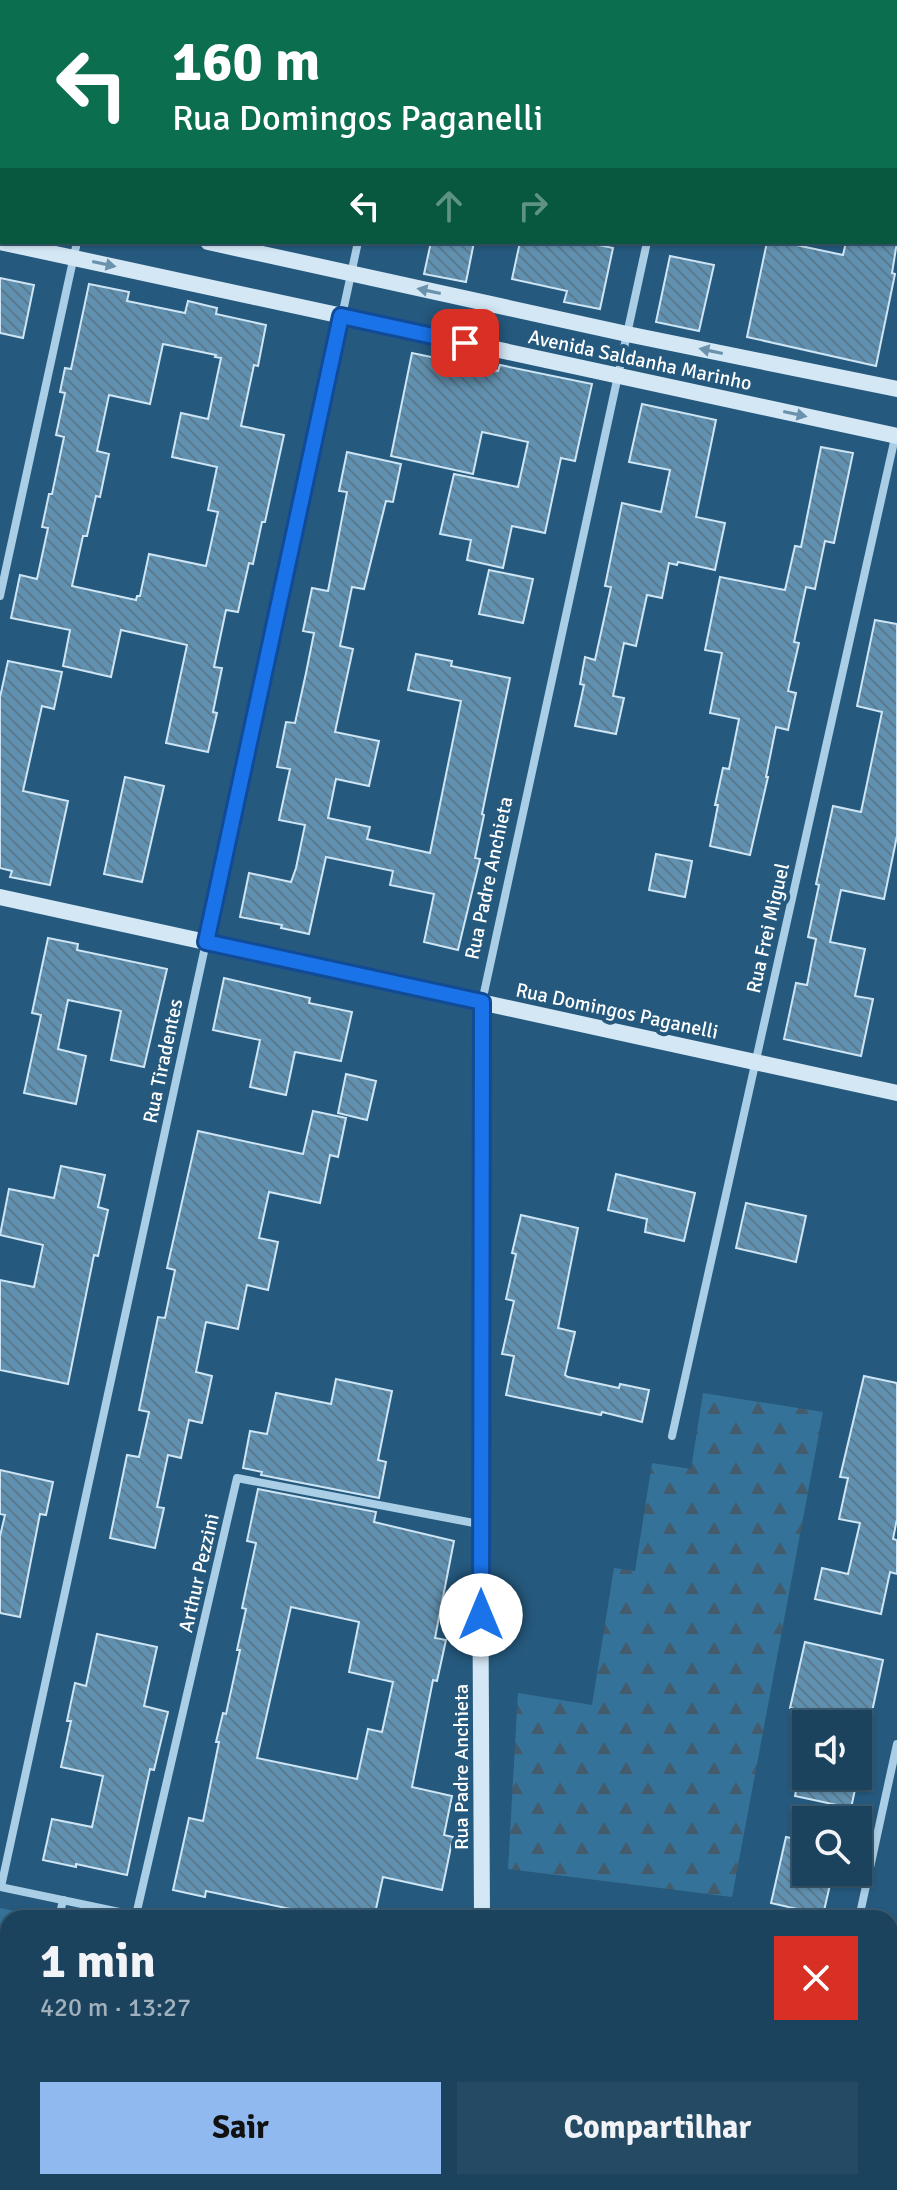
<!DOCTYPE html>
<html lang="pt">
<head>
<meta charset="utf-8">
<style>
  :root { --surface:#1c435e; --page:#254a64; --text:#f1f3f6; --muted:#a0b0bc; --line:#3a5c73; --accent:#90b9f0 }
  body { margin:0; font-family:Signika,sans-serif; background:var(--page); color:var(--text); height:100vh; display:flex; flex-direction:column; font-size:30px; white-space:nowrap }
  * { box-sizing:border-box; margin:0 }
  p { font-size:26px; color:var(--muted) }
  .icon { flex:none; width:44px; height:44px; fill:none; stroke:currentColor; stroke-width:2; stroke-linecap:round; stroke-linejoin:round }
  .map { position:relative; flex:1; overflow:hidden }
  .sheet { position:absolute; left:0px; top:1910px; width:898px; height:280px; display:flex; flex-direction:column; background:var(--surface); border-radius:24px 24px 0 0; box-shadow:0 2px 6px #0004,0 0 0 2px var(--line) }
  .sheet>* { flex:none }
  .top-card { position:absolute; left:0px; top:0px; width:898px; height:244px; box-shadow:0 2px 6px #0004,0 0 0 2px var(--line); background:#0b6e4f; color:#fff; overflow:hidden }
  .tools { position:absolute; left:792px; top:1710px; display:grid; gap:16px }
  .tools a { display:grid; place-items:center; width:80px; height:80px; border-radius:0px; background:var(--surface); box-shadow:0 2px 6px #0004,0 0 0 2px var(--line); font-size:40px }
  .pin { position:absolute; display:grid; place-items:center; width:68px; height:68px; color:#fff; margin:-34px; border-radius:16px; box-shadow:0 4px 12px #0006 }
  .me { position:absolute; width:88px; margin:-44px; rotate:0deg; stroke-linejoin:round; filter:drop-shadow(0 0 6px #0008) }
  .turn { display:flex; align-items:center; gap:28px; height:168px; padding:0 40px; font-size:36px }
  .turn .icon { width:104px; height:104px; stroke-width:2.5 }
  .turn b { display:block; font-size:56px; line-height:68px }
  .lanes { display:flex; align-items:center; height:76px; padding:0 40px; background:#0003; justify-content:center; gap:40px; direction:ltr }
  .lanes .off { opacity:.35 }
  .round { display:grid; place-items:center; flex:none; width:84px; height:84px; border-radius:0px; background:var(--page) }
  .headline { display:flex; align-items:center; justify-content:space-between; height:136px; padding:0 40px }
  h1 { font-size:48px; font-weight:700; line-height:60px }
  .cta { display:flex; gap:16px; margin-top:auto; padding:16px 40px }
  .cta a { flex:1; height:92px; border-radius:0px; background:var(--accent); color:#111; font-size:32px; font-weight:700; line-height:92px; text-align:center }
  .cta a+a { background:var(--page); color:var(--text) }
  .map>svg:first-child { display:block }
</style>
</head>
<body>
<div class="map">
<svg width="897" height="2190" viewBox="0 0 897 2190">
  <defs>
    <pattern id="forest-firs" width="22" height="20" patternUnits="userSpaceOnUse" patternTransform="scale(2)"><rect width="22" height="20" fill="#357299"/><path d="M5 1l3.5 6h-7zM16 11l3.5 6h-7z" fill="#435b6b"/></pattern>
    <pattern id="building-back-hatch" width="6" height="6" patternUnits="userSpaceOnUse" patternTransform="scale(2)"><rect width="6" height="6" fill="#6191b0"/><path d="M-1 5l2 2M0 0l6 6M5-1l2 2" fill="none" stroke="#5a798d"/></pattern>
  </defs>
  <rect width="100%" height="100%" fill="#25597d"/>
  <g fill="url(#forest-firs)">
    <polygon points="703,1393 823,1412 732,1897 508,1869 518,1693 592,1705 614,1568 635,1571 652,1463 691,1469"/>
    <polygon points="0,1908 30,1914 29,1918 8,1918 8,2014 0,2050"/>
    <polygon points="890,2093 897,2095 897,2190 465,2190 467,2182 890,2182"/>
    <polygon points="84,2182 158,2182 156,2190 120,2190"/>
    <polygon points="271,2182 415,2182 413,2190 306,2190"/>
  </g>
  <g fill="url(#building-back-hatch)" stroke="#cde5f4" stroke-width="2" fill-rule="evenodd">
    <polygon points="431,242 474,242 466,282 424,274"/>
    <polygon points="520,242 584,242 613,248 600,309 564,302 567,291 512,279"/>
    <polygon points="767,242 782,242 843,255 846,242 897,242 892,273 895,274 876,366 747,337"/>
    <polygon points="670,256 714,265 699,331 656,322"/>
    <polygon points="0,278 34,285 23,338 0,333"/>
    <path d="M89 284 129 292 127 301 185 313 188 301 217 308 216 314 266 325 258 366 254 365 241 426 284 435 265 522H262L253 564 249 563 238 612 226 610 214 667 222 668 213 712 217 713 208 752 166 743 187 645 121 630 111 677 63 666 70 630 11 618 20 575 37 579 48 528 42 527 49 494H52L64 437 56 435 65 393 60 392 65 368 71 369ZM163 344 216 355 215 357 221 358 208 419 181 413 172 457 217 467 208 510 218 512 206 566 149 554 140 596H137L136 600 72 586 83 536H87L96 496 100 497 109 454 97 451 109 395 150 404Z"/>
    <polygon points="412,353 498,371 500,365 592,384 575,461 561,458 545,533 512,526 503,568 467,560 471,540 440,534 454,474 518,487 528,442 482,432 473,474 391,456"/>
    <polygon points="642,404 716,420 696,517 725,523 715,570 678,562 677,565 669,563 662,598 647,595 636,646 624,643 613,696 624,698 616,734 575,726 584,685 580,684 585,657 595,660 611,587 605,586 622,503 661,512 670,470 629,462"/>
    <polygon points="821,447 853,453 834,543 825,541 815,589 806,587 794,642 799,643 788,691 796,693 788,730 776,727 766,777 768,777 750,855 710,846 718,805 715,805 723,768 729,769 739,719 710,713 722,653 705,650 720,577 785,590 795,546 801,547"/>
    <polygon points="347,452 401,464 393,502 386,501 364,589 352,587 340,646 353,649 335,732 379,741 369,786 336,779 328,818 370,827 367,839 430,853 461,701 408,690 416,654 452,661 451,666 510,678 482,814 484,815 475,858 480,859 458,950 424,942 434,894 390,885 393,871 326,857 309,934 281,928 282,925 240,917 249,873 291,882 296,868 305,825 279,820 290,769 277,767 286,722 295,723 306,673 314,633 303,631 312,588 328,591 347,492 339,491"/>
    <polygon points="489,570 533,579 523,623 479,614"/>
    <polygon points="875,620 897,624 897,836 884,899 841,890 830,942 865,949 855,996 873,999 861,1056 784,1039 796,983 807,985 816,939 808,937 819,885 816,884 833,806 861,812 882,712 857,706"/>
    <polygon points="8,661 62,672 54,709 42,706 23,791 68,801 50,885 10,877 12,871 0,868 0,697"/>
    <polygon points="125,777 164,786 142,882 104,874"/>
    <polygon points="656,854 692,861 685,897 649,890"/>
    <polygon points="48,938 78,944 77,950 167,969 144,1067 111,1060 121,1011 68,1000 58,1049 86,1056 76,1104 24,1093 41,1015 32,1013"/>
    <polygon points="224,978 310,998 309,1003 352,1012 341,1061 295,1052 286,1095 250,1087 260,1040 213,1030"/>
    <polygon points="346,1074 376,1081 367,1120 338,1113"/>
    <polygon points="313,1111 346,1118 338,1157 330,1155 320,1203 269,1192 259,1238 278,1242 268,1290 247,1285 238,1329 206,1322 196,1372 212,1376 202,1423 189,1420 181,1458 168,1455 157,1507 164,1508 155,1548 110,1538 127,1455 139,1457 149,1412 139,1410 158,1317 165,1318 175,1270 167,1268 198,1131 303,1154"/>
    <polygon points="61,1166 105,1175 98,1207 108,1210 98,1256 94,1255 68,1384 0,1370 0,1280 34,1287 43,1245 0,1235 9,1189 54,1198"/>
    <polygon points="616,1174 695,1193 684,1241 645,1232 647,1219 608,1210"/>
    <polygon points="746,1203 806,1216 796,1262 736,1248"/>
    <polygon points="521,1215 578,1228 558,1328 575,1332 565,1375 568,1377 619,1388 620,1384 649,1390 642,1422 602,1412 601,1415 506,1395 514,1356 502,1354 514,1301 506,1299 516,1254 512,1253"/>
    <polygon points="864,1376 897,1383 897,1519 893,1539 897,1540 897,1574 890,1572 881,1614 815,1599 822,1568 848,1574 860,1523 839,1519 848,1478 840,1477"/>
    <polygon points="336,1379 392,1391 378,1460 386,1462 379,1498 261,1475 262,1472 243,1468 250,1431 267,1434 276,1393 331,1404"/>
    <polygon points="0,1470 53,1482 46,1515 40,1514 20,1617 0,1613 0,1536 5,1515 0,1514"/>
    <path d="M258 1489 376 1512 374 1522 454 1541 435 1638 446 1640 437 1681 433 1680 412 1787 452 1796 444 1835 453 1837 442 1890 383 1877 374 1918H314V1914L206 1891 205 1897 173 1890 189 1818 203 1821 219 1742H216L223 1713 226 1714 240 1650H237L246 1609 242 1608 256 1543 247 1541ZM291 1607 359 1622 349 1672 393 1682 382 1732 368 1729 357 1779 257 1758Z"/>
    <polygon points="97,1634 157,1647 144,1706 168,1712 154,1770 150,1769 127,1875 76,1864 76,1867 43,1860 52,1819 92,1827 103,1776 61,1767 71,1721 67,1721 75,1683 86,1686"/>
    <polygon points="805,1642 883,1660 869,1726 790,1708"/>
    <polygon points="799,1776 858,1776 851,1808 795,1796"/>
    <polygon points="786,1837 806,1841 806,1872 833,1872 823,1915 771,1903"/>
  </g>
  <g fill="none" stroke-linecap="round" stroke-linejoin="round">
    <g stroke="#aacee5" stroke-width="8">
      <polyline points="130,2 130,0"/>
      <polyline points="410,2 411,0"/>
      <polyline points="699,2 700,0"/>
      <polyline points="0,596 77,242"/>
      <polyline points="482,1002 647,242"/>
      <polyline points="672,1436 896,433"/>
      <polyline points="0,1887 148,1918"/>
      <polyline points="1,1887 358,242"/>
      <polyline points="136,1915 237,1478 479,1524"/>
      <polyline points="59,1918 63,1900"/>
      <polyline points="859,1918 897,1744"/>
      <polyline points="890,2074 897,2076"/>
      <polyline points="0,2176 8,2141"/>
    </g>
    <g stroke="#d3e7f5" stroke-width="16">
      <polyline points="0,197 2,197"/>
      <polyline points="0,242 897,436"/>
      <polyline points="208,242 627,334 897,389"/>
      <polyline points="0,897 897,1093"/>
      <polyline points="482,1918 480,1524 482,1002"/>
      <polyline points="439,2190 441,2182"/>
    </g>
  </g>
  <defs><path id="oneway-solid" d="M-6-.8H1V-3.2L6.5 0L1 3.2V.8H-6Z" transform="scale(2)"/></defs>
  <g fill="#6b92ad">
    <use href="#oneway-solid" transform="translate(104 264) rotate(12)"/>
    <use href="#oneway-solid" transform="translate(429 291) rotate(-168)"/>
    <use href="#oneway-solid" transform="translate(711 351) rotate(-168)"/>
    <use href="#oneway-solid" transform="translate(795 414) rotate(12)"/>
  </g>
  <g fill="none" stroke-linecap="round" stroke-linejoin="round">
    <defs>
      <polyline id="route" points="465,343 341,316 206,942 482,1002 481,1615"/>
    </defs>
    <use href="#route" stroke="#114b97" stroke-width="20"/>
    <use href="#route" stroke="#1a73e8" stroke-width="14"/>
  </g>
  <g text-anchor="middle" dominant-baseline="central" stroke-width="8" stroke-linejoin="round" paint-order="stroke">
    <g font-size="20" fill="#fff" stroke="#25597d">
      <text transform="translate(640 360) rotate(12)">Avenida Saldanha Marinho</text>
      <text transform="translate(489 878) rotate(-78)">Rua Padre Anchieta</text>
      <text transform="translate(768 928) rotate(-77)">Rua Frei Miguel</text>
      <text transform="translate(617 1011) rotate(12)">Rua Domingos Paganelli</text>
      <text transform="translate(163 1061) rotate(-78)">Rua Tiradentes</text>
      <text transform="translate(199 1573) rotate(-77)">Arthur Pezzini</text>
      <text transform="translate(461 1767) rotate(-90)">Rua Padre Anchieta</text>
    </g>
  </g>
</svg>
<div class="tools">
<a><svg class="icon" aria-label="sound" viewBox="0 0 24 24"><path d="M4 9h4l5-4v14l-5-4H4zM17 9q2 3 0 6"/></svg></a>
<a><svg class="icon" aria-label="search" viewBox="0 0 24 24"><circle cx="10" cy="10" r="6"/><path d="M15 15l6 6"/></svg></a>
</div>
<div class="pin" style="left:465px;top:343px;background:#d93025"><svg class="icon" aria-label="arrive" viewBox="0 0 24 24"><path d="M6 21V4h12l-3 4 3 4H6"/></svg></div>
<svg class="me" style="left:481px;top:1615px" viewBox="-20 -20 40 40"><circle r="19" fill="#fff"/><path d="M0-13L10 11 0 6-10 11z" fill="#1a73e8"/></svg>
<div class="top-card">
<div class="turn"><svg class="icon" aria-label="left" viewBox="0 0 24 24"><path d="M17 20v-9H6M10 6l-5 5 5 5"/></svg><div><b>160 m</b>Rua Domingos Paganelli</div></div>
<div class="lanes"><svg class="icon" aria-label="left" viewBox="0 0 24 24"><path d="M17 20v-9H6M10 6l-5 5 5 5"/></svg><svg class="icon off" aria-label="ahead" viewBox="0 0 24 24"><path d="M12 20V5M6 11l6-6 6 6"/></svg><svg class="icon off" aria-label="right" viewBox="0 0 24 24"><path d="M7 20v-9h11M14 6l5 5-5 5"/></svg></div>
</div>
<section class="sheet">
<div class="headline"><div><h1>1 min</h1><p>420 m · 13:27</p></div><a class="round" style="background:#d93025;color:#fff"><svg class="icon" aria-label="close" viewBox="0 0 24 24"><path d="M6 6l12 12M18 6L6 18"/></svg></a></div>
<div class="cta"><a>Sair</a><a>Compartilhar</a></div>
</section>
</div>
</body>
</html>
